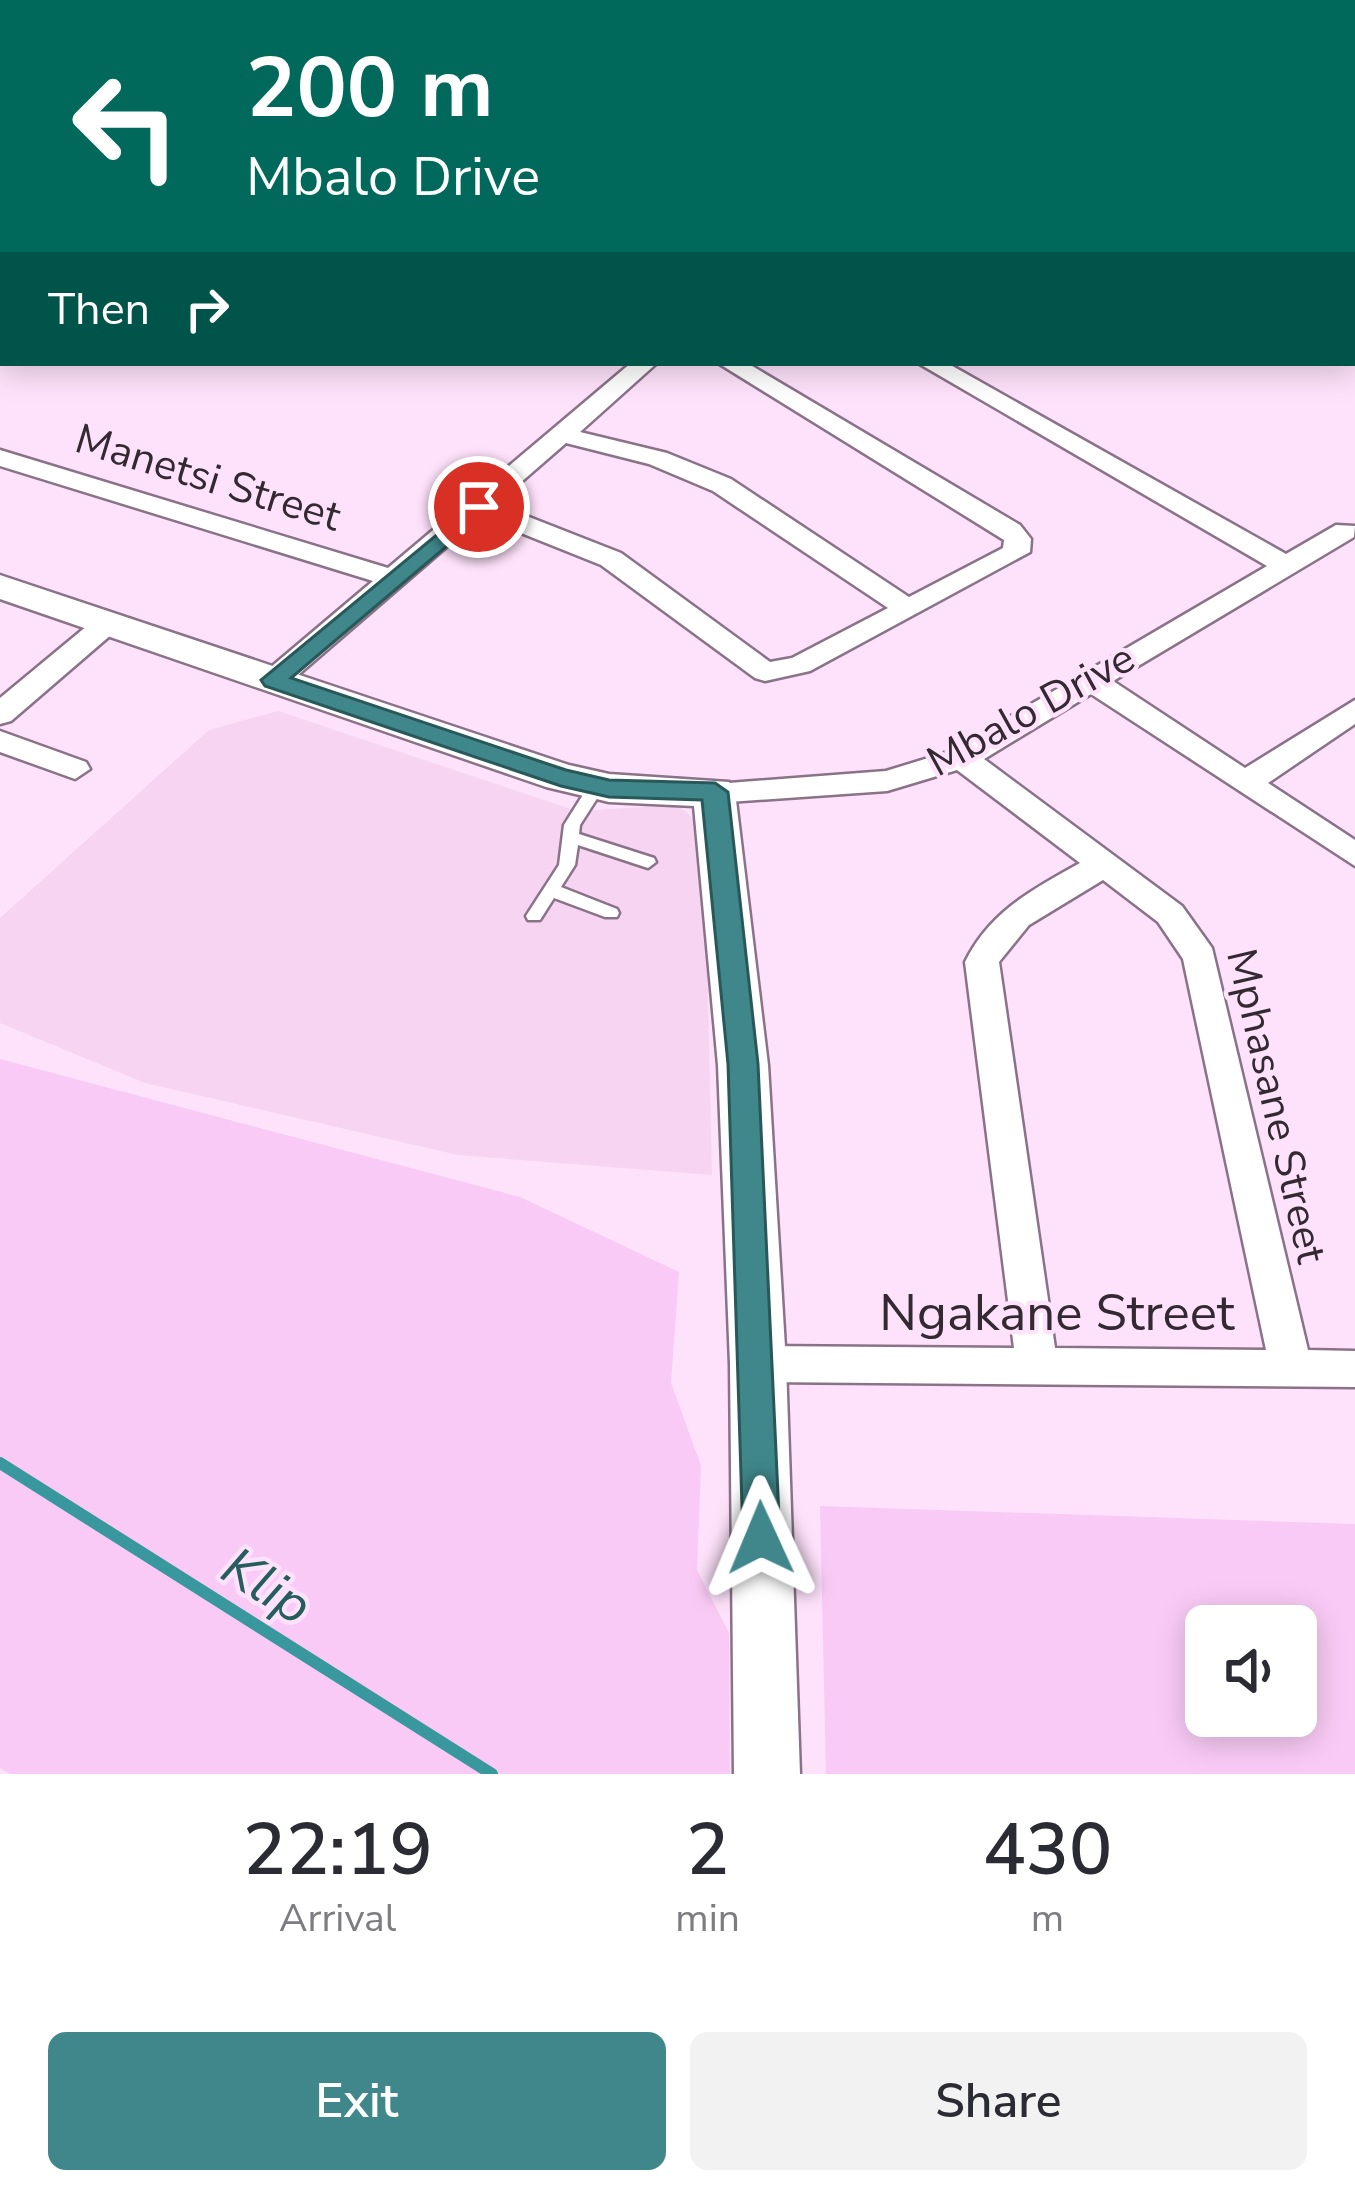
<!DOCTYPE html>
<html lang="en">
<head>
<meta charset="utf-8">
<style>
  :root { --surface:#fff; --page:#f2f2f3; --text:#2b2b33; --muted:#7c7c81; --accent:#3f878a }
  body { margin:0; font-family:"Nunito Sans",sans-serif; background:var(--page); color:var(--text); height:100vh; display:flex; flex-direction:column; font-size:45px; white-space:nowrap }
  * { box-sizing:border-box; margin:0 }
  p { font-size:39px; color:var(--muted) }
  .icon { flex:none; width:66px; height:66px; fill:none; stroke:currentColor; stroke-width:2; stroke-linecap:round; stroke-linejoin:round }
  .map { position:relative; height:1774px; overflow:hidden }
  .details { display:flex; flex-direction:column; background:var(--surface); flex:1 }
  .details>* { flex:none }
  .banner { position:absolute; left:0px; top:0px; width:1356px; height:366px; box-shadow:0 6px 30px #0003; background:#00695c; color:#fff; overflow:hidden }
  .tools { position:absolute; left:1185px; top:1605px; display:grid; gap:24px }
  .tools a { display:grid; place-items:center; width:132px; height:132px; border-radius:18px; background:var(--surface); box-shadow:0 6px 30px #0003; font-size:60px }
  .pin { position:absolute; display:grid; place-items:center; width:102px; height:102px; color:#fff; margin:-51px; border:6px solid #fff; border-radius:50%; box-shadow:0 3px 12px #0007 }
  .me { position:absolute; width:132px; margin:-66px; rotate:359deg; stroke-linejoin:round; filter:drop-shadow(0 0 9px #0008) }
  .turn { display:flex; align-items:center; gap:42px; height:252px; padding:0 48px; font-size:54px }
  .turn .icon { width:156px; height:156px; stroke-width:2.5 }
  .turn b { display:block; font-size:84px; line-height:102px }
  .then { display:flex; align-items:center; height:114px; padding:0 48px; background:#0003; gap:24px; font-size:45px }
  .eta { display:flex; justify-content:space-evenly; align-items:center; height:204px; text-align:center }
  .eta b { font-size:72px; font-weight:600; line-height:84px }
  .primary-button { display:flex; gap:24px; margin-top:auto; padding:24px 48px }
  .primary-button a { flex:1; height:138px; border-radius:18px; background:var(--accent); color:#fff; font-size:48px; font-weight:600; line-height:138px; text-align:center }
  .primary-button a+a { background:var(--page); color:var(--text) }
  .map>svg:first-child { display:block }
</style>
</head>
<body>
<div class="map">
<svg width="1355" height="1774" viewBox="0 0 1355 1774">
  <rect width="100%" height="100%" fill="#fee2fb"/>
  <polygon fill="#f6d4f2" points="278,711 577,811 678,805 704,828 712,1175 458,1155 145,1083 0,1023 0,918 209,730"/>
  <g fill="#f9caf5" fill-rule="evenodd">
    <polygon points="0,1059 520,1197 679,1272 671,1383 701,1466 697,1570 729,1633 730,1774 10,1774 0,1768"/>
    <path d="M820 1506 1355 1524V1774H826ZM1206 1626H1296V1716H1206Z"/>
  </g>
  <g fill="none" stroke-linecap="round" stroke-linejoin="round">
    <polyline stroke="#39989d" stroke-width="12" points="0,1463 492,1774"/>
    <defs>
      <polygon id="lane" points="597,781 605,786 580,825 579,834 654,858 656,862 648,868 578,845 575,865 561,887 617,909 619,913 617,917 605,917 554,898 540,920 528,920 526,916 559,865 564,825 591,782"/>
      <g id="street">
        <polygon points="0,0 20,0 22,3 3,4"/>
        <polygon points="65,0 93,0 63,3"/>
        <polygon points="244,0 271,0 242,3"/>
        <polygon points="454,0 476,0 478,3 456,3"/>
        <polygon points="631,0 653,0 655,3 633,3"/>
        <polygon points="790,0 813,0 815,3 792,3"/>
        <polygon points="892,0 913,0 890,3"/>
        <polygon points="1042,0 1097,0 1099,3 1040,3"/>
        <polygon points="1339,0 1355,0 1355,6 1353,3"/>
        <rect x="1353" y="43" width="2" height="11"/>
        <polygon points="1355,135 1355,149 1353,150 1353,136"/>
        <rect x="1353" y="234" width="2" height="13"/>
        <polygon points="1355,286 1355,300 1353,301 1353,287"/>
        <polygon points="1353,327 1355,328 1355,342 1353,341"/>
        <path d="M631 363H657L580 432 667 453 731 479 909 597 1003 548 1004 540 718 363H747L1020 525 1031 539 1030 552 810 671 765 681 755 678 601 565 481 517 284 687 274 689 259 680 264 673 373 581 0 466V450L388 568ZM566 443 649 464 713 491 888 608 792 658 770 662 621 553 496 504Z"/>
        <path d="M918 363H947L1286 554 1336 525 1355 526 1354 537 1113 681 1245 768 1355 700V724L1268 783 1355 840V866L1091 694 984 759 1182 906 1212 948 1308 1350 1355 1351V1387L758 1382 743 1377 737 1364 743 1351 758 1346 1014 1348 965 962C990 911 1032 890 1080 863L957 770 887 791 714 803 703 799 698 792 703 785 886 771 951 751 1267 566ZM1103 880 1158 922 1183 959 1266 1350 1055 1348 999 962 1029 925Z"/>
        <polygon points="109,613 119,616 123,622 119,628 11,721 0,724 0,698 99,616"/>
        <polygon points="0,731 86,762 90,769 75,779 0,752"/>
      </g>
      <g id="secondary">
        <polygon points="599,0 627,0 597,3"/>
        <polygon points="0,57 3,58 3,75 0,74"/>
        <polygon points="3,193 3,211 0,212 0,194"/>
        <polygon points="0,575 569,765 609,774 729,782 735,792 768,1065 786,1364 800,1774 734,1774 730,1364 718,1065 694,806 609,802 546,787 0,599"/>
      </g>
    </defs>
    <use href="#lane" stroke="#8a7288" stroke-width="5"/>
    <use href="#street" stroke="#8a7288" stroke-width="5"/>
    <use href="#secondary" stroke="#8a7288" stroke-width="5"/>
    <use href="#lane" fill="#fff" fill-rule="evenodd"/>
    <use href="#street" fill="#fff" fill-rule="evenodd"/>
    <use href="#secondary" fill="#fff" fill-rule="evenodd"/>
  </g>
  <polygon fill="#3f878a" stroke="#29585a" stroke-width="3" points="479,500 487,502 487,512 291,678 566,770 609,780 715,783 728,792 758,1064 780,1538 774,1550 761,1556 748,1550 743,1538 728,1064 702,800 609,797 561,786 265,686 261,680"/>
  <g text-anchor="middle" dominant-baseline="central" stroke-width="9" stroke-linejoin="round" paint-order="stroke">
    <g font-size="42" fill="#332932" stroke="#fee2fb">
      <text transform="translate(208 478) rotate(17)">Manetsi Street</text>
      <text transform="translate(1031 710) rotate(-29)">Mbalo Drive</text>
      <text transform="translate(1276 1106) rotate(77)">Mphasane Street</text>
    </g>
    <g font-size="51" fill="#332932" stroke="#fee2fb">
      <text x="1057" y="1313">Ngakane Street</text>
    </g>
    <g font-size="54" font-style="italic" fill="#265e5f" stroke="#fee2fb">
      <text transform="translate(267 1586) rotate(32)">Klip</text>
    </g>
  </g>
</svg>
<div class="tools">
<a><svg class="icon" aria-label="sound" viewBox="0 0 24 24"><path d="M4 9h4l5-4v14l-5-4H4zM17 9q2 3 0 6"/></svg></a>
</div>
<div class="pin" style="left:479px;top:507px;background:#d93025"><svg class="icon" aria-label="arrive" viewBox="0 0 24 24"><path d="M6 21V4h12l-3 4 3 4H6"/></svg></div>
<svg class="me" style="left:761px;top:1538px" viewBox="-20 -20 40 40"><path d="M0-17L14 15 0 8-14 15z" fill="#3f878a" stroke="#fff" stroke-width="4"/></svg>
<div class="banner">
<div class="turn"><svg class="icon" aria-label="left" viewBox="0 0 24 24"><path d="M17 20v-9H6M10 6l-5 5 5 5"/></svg><div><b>200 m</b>Mbalo Drive</div></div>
<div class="then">Then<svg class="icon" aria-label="right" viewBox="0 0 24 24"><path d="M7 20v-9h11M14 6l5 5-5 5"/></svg></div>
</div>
</div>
<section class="details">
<div class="eta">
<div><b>22:19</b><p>Arrival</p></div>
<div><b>2</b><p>min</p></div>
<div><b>430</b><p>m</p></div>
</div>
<div class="primary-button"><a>Exit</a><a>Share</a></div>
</section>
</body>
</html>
